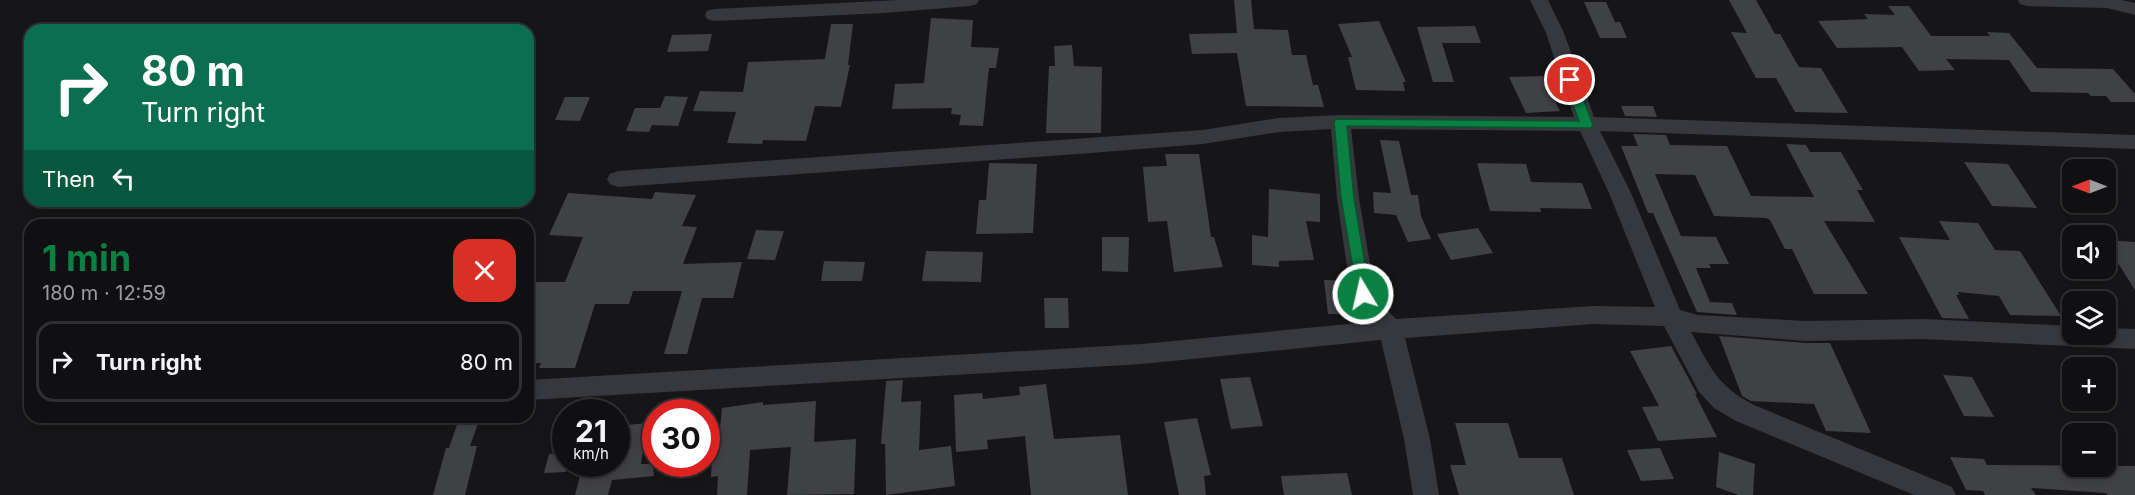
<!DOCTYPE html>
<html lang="en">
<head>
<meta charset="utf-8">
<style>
  :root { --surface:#101012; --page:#19191b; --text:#f1f3f6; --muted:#9c9d9f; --line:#303032; --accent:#0b8043 }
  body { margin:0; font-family:Inter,sans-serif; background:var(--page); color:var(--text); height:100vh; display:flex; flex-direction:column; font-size:22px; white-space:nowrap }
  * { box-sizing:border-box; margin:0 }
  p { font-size:20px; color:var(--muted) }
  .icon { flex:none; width:33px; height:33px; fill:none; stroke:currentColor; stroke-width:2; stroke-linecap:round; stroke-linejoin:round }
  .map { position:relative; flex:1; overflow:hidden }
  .panel { position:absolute; left:24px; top:219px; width:510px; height:204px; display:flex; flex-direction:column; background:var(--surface); border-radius:18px; box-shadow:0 3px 9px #0003,0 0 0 2px var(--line) }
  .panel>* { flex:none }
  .hud { position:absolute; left:24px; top:24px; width:510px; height:183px; border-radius:18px; box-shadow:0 3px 9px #0003,0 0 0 2px var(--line); background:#0b6e4f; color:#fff; overflow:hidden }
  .needle { width:39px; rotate:270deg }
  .buttons { position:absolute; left:2062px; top:159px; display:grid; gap:12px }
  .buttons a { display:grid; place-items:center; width:54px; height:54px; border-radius:12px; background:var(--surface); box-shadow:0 3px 9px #0003,0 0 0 2px var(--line); font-size:30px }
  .speed { position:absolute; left:552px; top:399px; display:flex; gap:12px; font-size:30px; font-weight:700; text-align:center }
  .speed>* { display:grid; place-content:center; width:78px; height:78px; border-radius:50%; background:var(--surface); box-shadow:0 3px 9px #0003,0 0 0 2px var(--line); line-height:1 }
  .speed small { font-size:15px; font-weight:400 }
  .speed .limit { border:9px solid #d22; background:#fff; color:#111 }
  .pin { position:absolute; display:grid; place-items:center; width:51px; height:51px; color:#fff; margin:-26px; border:3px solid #fff; border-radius:50%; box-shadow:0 2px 6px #0007 }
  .me { position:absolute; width:66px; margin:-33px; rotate:351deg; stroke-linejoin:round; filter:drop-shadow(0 0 4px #0008) }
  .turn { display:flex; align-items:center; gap:21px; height:126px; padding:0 18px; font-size:27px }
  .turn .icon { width:78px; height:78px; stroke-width:2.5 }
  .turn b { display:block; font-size:42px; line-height:51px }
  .then { display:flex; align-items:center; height:57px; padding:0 18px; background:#0003; gap:12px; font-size:22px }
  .round { display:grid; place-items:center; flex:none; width:63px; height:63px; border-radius:18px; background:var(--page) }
  .headline { display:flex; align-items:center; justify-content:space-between; height:102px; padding:0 18px }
  h1 { font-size:36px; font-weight:700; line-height:45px; color:var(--accent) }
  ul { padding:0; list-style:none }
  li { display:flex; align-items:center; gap:18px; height:81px; margin:0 12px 9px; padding:0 6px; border:3px solid var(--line); border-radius:18px }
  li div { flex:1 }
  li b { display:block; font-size:22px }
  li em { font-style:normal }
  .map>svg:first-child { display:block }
</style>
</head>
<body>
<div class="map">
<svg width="2135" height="495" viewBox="0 0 2135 495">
  <rect width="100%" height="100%" fill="#161618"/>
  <g fill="#404145">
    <polygon points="1234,0 1251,0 1254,29 1288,30 1292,55 1306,55 1313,85 1318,85 1324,107 1246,106 1237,53 1192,54 1189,34 1237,33"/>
    <polygon points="1729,0 1756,0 1775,34 1780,34 1799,67 1821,68 1848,113 1795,112 1776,78 1756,78 1731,32 1747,33"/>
    <polygon points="1584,2 1606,2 1615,22 1620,22 1627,38 1600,38"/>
    <polygon points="1888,6 1909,6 1931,36 1990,36 1987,32 2009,33 2037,68 2113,69 2135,94 2135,102 2111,102 2106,96 2091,96 2088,93 2031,92 2009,60 1946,59 1955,70 1919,71 1902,47 1837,48 1818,21 1868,19 1864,14 1895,15"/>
    <polygon points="931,18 973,20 971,47 999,48 996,68 989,68 983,126 959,125 961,115 951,114 952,108 892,109 895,84 924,83"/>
    <polygon points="1379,21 1406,82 1403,82 1405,91 1356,90 1348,57 1352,57 1338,24"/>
    <polygon points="831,24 853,24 848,65 850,65 841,107 815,106 806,141 763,140 762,144 727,143 736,112 693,111 700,91 743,92 748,62 825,59"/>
    <polygon points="1475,26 1481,43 1442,43 1454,82 1433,82 1417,27"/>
    <polygon points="712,34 708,51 667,52 672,35"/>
    <polygon points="1072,45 1074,66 1102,67 1101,133 1046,133 1049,66 1055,66 1054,46"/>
    <polygon points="1543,76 1560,111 1526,113 1509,77"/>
    <polygon points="665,96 688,97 678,126 652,125 649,132 626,131 635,108 660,108"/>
    <polygon points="565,97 590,97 580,121 555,120"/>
    <polygon points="1621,106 1653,106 1657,117 1625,116"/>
    <polygon points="1633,134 1666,135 1670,145 1727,146 1751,196 1814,197 1786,144 1806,145 1810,152 1841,152 1863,190 1857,190 1875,222 1824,221 1868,294 1814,294 1792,249 1785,249 1770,220 1766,218 1714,216 1695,175 1655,174 1681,236 1716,237 1729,264 1709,264 1711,268 1696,268 1710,302 1732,303 1737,315 1697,312 1653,213 1648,213 1621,146 1638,146"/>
    <polygon points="1380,140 1399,141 1411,195 1418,195 1421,216 1431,239 1408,242 1396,215 1374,213 1373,192 1391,193"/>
    <polygon points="1165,154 1199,154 1211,237 1214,237 1223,267 1174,272 1167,221 1148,222 1143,167 1167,166"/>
    <polygon points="1964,162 2008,164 2037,208 1992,206"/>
    <polygon points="989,163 1037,164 1033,233 976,234 979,200 986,200"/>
    <polygon points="1477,163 1526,164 1531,182 1582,183 1592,209 1540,208 1541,212 1490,211"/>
    <polygon points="1269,189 1320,194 1320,222 1306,221 1314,260 1279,261 1279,267 1252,265 1252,235 1268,237"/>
    <polygon points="655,192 696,195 682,226 697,227 683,264 742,262 733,298 702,298 687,354 664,354 682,291 633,291 629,304 595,304 575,368 539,368 541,363 528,363 528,301 535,282 565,282 583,237 549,235 568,193 652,199"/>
    <polygon points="1939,221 1978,223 1995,250 2020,251 2061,316 2010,315 1999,296 1958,292 1959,295 1956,295 1969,319 1942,318 1899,237 1950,240"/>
    <polygon points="1478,228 1493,253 1451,260 1437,234"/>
    <polygon points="756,230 784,231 775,260 747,259"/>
    <polygon points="1102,237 1129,237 1128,272 1102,271"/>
    <polygon points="2106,240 2135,242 2135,290 2106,244"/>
    <polygon points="926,251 983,252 981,282 922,281"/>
    <polygon points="824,261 865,262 862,281 821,281"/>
    <polygon points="1324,280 1347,281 1349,295 1359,315 1328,314"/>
    <polygon points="1044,298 1068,298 1069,328 1045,328"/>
    <polygon points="1719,336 1805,343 1830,343 1871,433 1826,431 1814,404 1751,401 1742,396"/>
    <polygon points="1671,346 1697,394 1695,394 1717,437 1658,441 1642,407 1659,406 1630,351"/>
    <polygon points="1943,375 1972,377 1994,417 1964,416"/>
    <polygon points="1250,377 1263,426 1231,429 1220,379"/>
    <polygon points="903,380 901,402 921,401 919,450 951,446 955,486 886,495 885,444 881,444 886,381"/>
    <polygon points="1046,384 1054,439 1120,435 1128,495 1031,495 1025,436 987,440 988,449 956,452 954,395 982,393 983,399 1020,395 1019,387"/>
    <polygon points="816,401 814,442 856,439 854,494 787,495 791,447 750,450 747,495 717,495 718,476 711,477 712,459 717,458 722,408 763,402 763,405"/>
    <polygon points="480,418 470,446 477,446 465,495 433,495 446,448 449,448 459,419"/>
    <polygon points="1197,418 1211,475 1204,476 1206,495 1179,495 1164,422"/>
    <polygon points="647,423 641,464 653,464 654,476 612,480 608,495 575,495 583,464 616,464 616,426"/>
    <polygon points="1455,423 1508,423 1519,458 1562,458 1574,495 1459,495 1450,465 1466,465"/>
    <polygon points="1660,448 1674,479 1641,481 1627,450"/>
    <polygon points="1719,452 1755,464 1753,495 1739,495 1716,487"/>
    <polygon points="566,453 566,472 544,473 549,454"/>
    <polygon points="1950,457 1984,459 1987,465 2135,466 2135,495 2107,495 2106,493 2031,488 2036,495 1985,495 1983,491 1966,490"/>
    <polygon points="1347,473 1352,495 1284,495 1281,476"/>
  </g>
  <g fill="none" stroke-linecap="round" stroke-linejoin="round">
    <g fill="#37383d" fill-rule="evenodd">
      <polygon points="899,0 979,0 977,4 970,6 884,13 714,21 707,19 705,15 707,11 714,9"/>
      <path d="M1530 0H1548L1564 33 1594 117 2135 135V149L1600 131 1631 193 1680 310 1698 315 1805 321 1923 319 2073 326V334H2106V328L2135 329V349L1923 339 1805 341 1691 332C1711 368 1716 385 1754 405L1952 487 1956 495H1914L1736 421 1714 408 1699 392 1664 326 1593 324 1405 338 1430 439 1439 495H1413L1404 439 1381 340 1142 364 528 400V380L1142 344 1369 322 1363 316 1351 294 1337 198 1331 129 1279 132 1203 144 1091 153 618 187 610 184 607 179 610 174 618 171 1203 130 1279 118 1340 115 1574 117 1546 33ZM1351 129 1580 131 1609 193 1655 307 1593 306 1396 319 1379 302 1375 294 1359 198Z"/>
      <polygon points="2018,0 2122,0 2135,3 2135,15 2107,8 2027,6 2020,4"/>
    </g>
  </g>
  <polygon fill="#0b8043" stroke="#07532c" stroke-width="1.5" points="1570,76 1576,80 1593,125 1591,128 1347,126 1354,198 1370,294 1363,299 1358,297 1341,198 1334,122 1336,119 1579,121 1564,80"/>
</svg>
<div class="buttons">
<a><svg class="needle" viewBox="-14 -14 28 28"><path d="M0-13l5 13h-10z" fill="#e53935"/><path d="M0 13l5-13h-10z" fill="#9c9d9f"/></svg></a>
<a><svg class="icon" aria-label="sound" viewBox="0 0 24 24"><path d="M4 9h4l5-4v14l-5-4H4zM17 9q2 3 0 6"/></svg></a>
<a><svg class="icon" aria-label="layers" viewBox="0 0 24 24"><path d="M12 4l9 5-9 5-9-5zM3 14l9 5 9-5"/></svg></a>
<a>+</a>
<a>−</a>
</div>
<div class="speed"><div>21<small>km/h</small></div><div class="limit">30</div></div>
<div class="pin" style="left:1570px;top:80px;background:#d93025"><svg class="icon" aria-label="arrive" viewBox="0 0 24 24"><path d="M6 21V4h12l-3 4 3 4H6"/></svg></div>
<svg class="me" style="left:1363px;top:294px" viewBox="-20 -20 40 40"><circle r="17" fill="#0b8043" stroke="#fff" stroke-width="3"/><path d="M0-11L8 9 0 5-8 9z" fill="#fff"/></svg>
<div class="hud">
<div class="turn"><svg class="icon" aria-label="right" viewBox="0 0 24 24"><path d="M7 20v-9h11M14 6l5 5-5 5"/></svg><div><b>80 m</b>Turn right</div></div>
<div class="then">Then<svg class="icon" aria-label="left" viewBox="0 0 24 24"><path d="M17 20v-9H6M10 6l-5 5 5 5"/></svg></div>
</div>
<section class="panel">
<div class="headline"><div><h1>1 min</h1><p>180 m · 12:59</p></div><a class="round" style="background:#d93025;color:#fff"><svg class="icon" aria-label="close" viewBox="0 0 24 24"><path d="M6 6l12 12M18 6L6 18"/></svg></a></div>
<ul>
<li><svg class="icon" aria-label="right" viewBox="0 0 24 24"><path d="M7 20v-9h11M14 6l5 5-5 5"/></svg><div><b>Turn right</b></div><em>80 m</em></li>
</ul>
</section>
</div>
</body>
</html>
